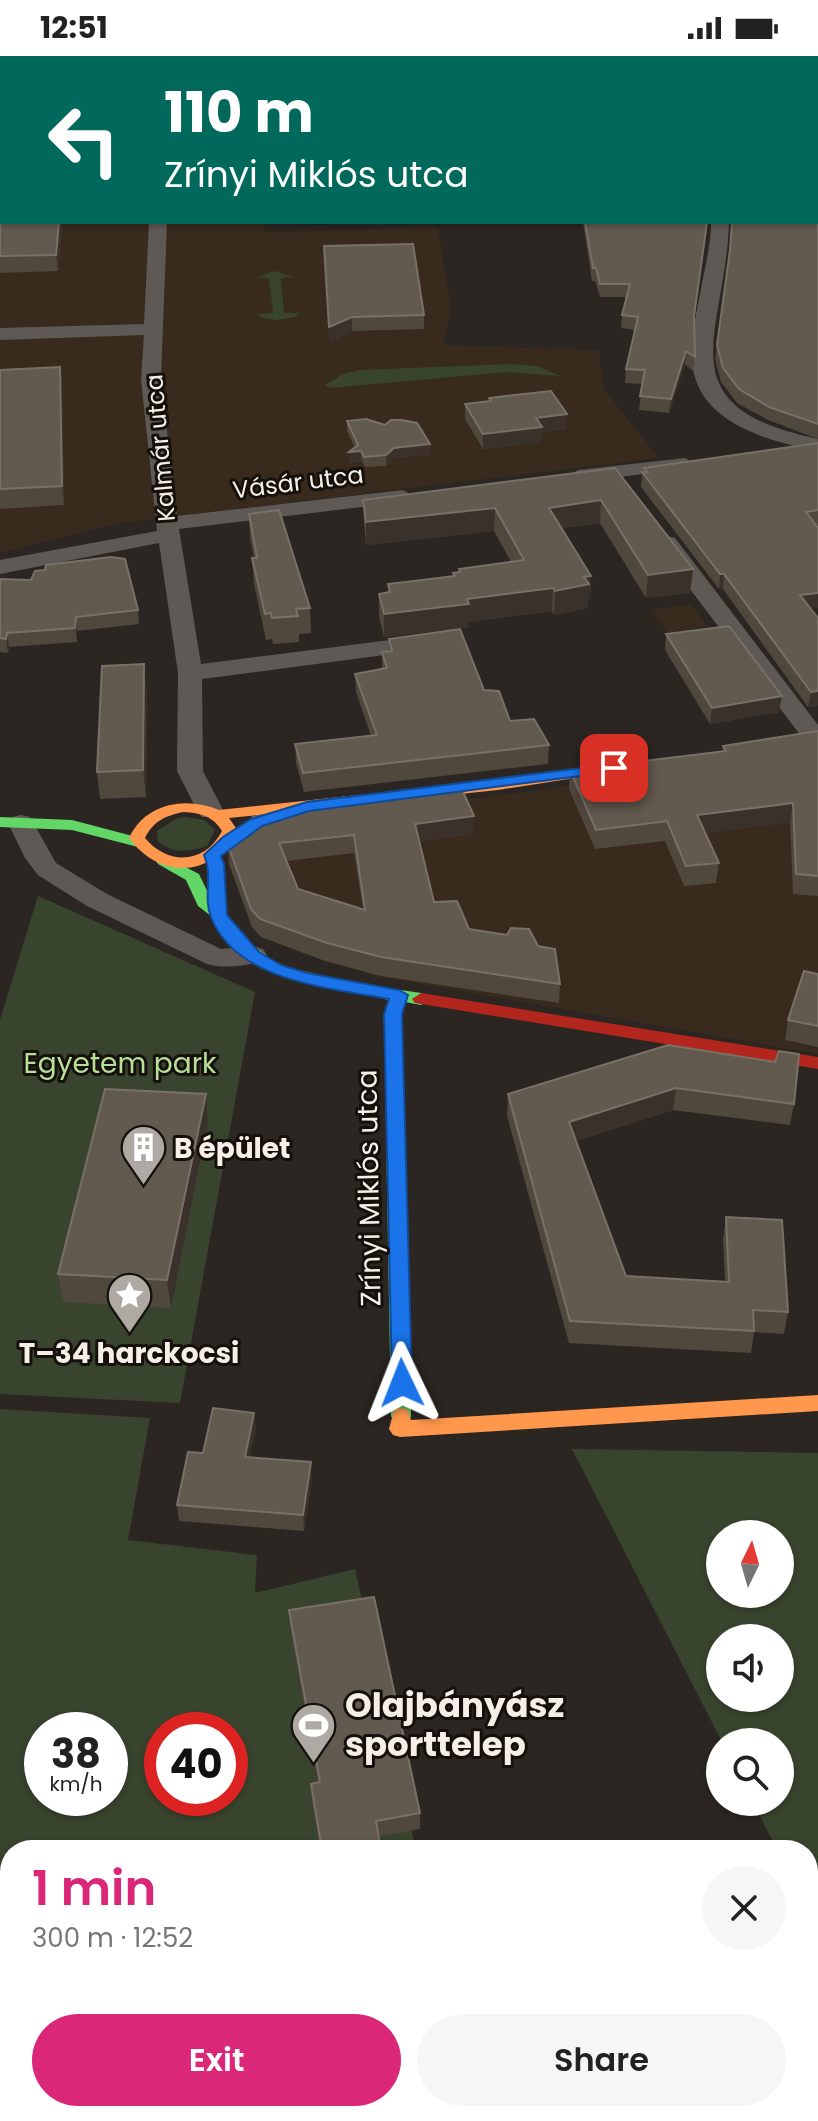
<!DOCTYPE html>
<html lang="en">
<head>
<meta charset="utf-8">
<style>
  :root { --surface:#fff; --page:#f6f6f6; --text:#222; --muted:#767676; --accent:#db2777 }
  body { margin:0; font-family:Poppins,sans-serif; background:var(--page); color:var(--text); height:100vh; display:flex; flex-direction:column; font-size:30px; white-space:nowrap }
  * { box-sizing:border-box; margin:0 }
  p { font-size:26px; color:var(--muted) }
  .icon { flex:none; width:44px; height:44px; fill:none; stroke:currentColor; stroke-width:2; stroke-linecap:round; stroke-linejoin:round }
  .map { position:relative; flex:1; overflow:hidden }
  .side { position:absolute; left:0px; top:1784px; width:818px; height:282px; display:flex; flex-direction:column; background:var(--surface); border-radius:32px 32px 0 0; box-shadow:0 2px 6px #0004 }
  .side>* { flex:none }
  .top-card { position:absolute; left:0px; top:0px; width:818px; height:168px; box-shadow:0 2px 6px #0004; background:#00695c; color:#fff; overflow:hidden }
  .needle { width:52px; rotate:5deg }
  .controls { position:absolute; left:706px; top:1464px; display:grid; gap:16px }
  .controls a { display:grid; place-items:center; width:88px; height:88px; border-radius:50%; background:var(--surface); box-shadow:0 2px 6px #0004; font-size:40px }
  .speed { position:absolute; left:24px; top:1656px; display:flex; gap:16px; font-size:40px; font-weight:700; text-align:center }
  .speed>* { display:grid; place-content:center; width:104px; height:104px; border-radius:50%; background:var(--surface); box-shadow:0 2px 6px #0004; line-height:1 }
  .speed small { font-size:20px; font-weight:400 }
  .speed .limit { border:12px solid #d22; background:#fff; color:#111 }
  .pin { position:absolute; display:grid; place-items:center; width:68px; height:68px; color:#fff; margin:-34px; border-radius:16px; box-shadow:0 4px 12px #0006 }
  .me { position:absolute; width:88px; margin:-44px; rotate:358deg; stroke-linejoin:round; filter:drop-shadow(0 0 6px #0008) }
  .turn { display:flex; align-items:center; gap:28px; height:168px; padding:0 32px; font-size:36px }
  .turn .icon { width:104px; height:104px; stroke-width:2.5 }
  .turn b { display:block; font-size:56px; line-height:68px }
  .round { display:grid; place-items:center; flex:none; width:84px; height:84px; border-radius:42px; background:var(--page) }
  .headline { display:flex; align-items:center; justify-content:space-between; height:136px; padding:0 32px }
  h1 { font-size:48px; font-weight:600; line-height:60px; color:var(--accent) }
  .primary-button { display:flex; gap:16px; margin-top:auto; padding:16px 32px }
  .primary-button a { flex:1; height:92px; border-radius:48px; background:var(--accent); color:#fff; font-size:32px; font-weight:600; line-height:92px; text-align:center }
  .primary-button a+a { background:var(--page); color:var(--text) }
  .status { display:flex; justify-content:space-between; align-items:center; height:56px; padding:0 40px; background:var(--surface); direction:ltr }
  .status svg { height:22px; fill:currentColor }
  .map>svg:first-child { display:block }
</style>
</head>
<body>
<div class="status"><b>12:51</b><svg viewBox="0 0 49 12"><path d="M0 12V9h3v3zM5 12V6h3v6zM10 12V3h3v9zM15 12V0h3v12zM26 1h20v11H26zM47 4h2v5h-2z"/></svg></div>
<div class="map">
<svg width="818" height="2065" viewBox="0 0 818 2065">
  <rect width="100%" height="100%" fill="#2b2621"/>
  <g fill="#382a1d">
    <polygon points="0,75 2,166 264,166 265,176 438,172 451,250 444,289 558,293 559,291 599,295 603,332 659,402 114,468 0,497"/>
    <polygon points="691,548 707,570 668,577 651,554"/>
    <polygon points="818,694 818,998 375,920 257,874 226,803 371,756 754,706"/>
  </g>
  <g fill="#39442e" fill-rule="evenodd">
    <polygon points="274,215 294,221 281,222 284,257 299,257 295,261 276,264 260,261 259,258 273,257 269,222 255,222"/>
    <polygon points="510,308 537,310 560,320 507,316 330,332 325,329 343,318 360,314"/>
    <path d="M186 761 204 764 215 774 207 790C187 796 175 798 158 786L157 775 177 762Z"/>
    <polygon points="38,840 255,936 180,1347 0,1338 0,964"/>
    <path d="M0 1353 150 1362 128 1484 257 1499 255 1537 355 1513 416 1794H10V2056H473L475 2065H0ZM42 1674H110V1742H42ZM162 1674H230V1742H162Z"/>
    <path d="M572 1393 818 1397V1847L808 1846V1794H777L753 1746H780V1686H722ZM780 1478V1538H720V1478ZM780 1582V1642H720V1582Z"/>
  </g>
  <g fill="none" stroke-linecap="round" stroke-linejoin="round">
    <g fill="#5e5955" fill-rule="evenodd">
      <rect x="0" y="120" width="2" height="10"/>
      <polygon points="149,166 167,166 161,323 177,460 403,434 414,440 403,446 179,473 201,608 430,579 438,581 442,586 438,591 430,593 202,623 203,715 224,756 220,761 202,761 198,756 177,715 178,617 159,487 0,518 0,504 157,475 141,323 144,279 0,284 0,272 144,268"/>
      <path d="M711 166H729C726 278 661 350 818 383V395C773 386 707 370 694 318 688 291 696 259 701 233 705 210 711 189 711 166Z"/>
      <polygon points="685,402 695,408 692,412 578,426 568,420 578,414"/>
      <polygon points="667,480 675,482 818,669 818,690 807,688 659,492 656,487 659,482"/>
      <path d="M21 759 30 761 56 807 107 838 221 893 253 890 263 893 267 899 263 905C246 910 224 913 207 908L87 850 38 819 25 802 8 767 12 761Z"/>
    </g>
    <g fill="#63d668" fill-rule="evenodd">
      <polygon points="0,761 72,764 144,783 146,786 138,791 72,774 0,771"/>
      <polygon points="164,800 199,818 211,843 223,852 247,885 272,904 290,912 361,928 421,937 430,943 421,949 405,946 402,958 411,1360 408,1366 401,1368 394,1366 391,1360 384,958 389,944 285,921 260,912 235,893 211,860 198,850 186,824 158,808 156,805 158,802"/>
    </g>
    <g fill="#ff974d" fill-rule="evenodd">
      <polygon points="694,0 702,0 703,2 695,2"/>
      <path d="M627 705 635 710 632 713 498 734 229 762 238 775C213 822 160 824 129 782 145 747 186 740 219 754L498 724ZM184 756C200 757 213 760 222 775 205 808 168 810 145 782 153 765 167 759 184 756Z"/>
      <polygon points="818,1339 818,1355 400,1381 393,1379 389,1373 394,1354 401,1352 408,1354 411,1364"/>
    </g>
    <polygon fill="#b3261e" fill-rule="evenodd" points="421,937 818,1001 818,1013 415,947 412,943"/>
  </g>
  <g fill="#50473d" fill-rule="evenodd">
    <polygon points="707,0 818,0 818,87 816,87 816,2 707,2"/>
    <polygon points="0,133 62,166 58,215 0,217"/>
    <polygon points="818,144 818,383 768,364 737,347 721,326 715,303 717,289"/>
    <polygon points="583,166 708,166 694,264 695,301 693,315 685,308 669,357 639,354 642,328 625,327 626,313 635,274 621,272 622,259 627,241 600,241 595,225 592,225"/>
    <polygon points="324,190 424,259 424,273 352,275 330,286"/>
    <polygon points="60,311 62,329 64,449 0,453 0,314"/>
    <polygon points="489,342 566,373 542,376 541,386 483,393 465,363 465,348 489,345"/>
    <polygon points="347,365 430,388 430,398 394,402 386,410 365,411 362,405 349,407 355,392 347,375"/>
    <polygon points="818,387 818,469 816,469 818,552 810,552 818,562 818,650 808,651 723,533 719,533 641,431 642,416 644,416 644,412"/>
    <polygon points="615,412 693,513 690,537 646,542 600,467 562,472 591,520 590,543 588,543 587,552 554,559 552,555 469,566 469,571 384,581 379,562 379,538 388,537 388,528 453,521 453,517 459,516 459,513 511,506 494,475 366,489 364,467 363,444"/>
    <polygon points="249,458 310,552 311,577 299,578 299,586 273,588 272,583 266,584 254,528 252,502 254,502 250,483"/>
    <polygon points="0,523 138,554 139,568 77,575 77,586 9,591 8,597 0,596"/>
    <polygon points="666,578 779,656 710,668 665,594"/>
    <polygon points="389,583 484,634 510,665 549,689 548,708 304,736 296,707 295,688 371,680 356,636 355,618 382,612 382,596 389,595"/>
    <polygon points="147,635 146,741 100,743 97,716"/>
    <polygon points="818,675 818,840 793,838 790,766 706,777 719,807 716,827 684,830 665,785 595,793 569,733 570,714 722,695 723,690"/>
    <path d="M311 745 473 778 420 785 434 846 469 873 560 928 559 947 381 920 325 905 261 881 252 871 229 808 228 789 311 752ZM354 797 363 853 298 833 286 805Z"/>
    <polygon points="818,918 818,991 785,984 788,964"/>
    <polygon points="668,989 794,1048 790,1069 673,1054 576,1085 626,1220 725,1225 723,1183 726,1161 788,1256 784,1278 754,1276 751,1297 569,1287 507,1060 508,1038"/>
    <polygon points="208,1066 171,1252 63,1246 58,1218"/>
    <polygon points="254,1357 256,1373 249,1401 312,1422 304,1475 179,1465 177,1449 203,1397"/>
    <polygon points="289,1554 420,1757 420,1773 379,1780 381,1794 320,1794 312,1745 311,1728 318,1727 290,1571"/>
    <polygon points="744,2056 808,2056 818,2065 744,2065"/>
  </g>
  <g fill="#3a322a">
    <rect x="816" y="125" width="2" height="12"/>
    <polygon points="59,166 62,166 58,215 56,199"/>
    <polygon points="352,261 352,275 330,286 329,271"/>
    <polygon points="686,295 685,308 669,357 671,343"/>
    <polygon points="60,311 62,329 64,449 62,430"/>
    <polygon points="567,358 566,373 542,376 541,386 483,393 483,378 536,362"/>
    <polygon points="430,388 430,398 394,402 386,410 386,399 394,392"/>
    <polygon points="361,395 362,405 349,407 349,396"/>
    <polygon points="601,444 600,467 548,474 549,452"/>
    <polygon points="495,452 494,475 366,489 366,466"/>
    <polygon points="693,513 690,537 646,542 648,519"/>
    <polygon points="720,518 724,518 723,533 719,533"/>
    <polygon points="591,520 590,543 588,543 587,552 554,559 555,535 584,521"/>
    <polygon points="553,532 552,555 469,566 469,571 384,581 384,558 467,543"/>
    <polygon points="818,537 818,552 798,554 800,539"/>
    <polygon points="76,561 77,575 77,586 75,572"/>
    <polygon points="7,577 9,591 8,597 6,583"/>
    <polygon points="144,608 147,635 146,741 143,714"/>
    <polygon points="818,635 818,650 808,651 811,636"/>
    <polygon points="782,640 779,656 710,668 712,652"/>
    <polygon points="793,747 790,766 695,779 697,759"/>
    <polygon points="474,760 473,778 415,786 415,768"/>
    <polygon points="676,1032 673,1054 568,1088 569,1066"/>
    <polygon points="206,1038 208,1066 171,1252 167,1224"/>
    <polygon points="254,1357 256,1373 246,1417 245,1401"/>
    <polygon points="311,1406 312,1422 304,1475 303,1459"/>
  </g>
  <g fill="#62594f" stroke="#797067" stroke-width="2" fill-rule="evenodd">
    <polygon points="711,0 818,0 818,75 816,74 816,2 712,2"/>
    <polygon points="816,87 818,88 818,125 816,125"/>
    <polygon points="0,133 2,133 2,166 59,166 56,199 0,200"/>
    <polygon points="816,143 818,144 818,368 769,351 739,333 723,312 717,289 730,194 732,166 816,166"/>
    <polygon points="585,166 707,166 694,260 695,301 686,295 671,343 640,340 645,314 626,313 638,261 622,259 630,228 600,228 596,212 593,212"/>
    <polygon points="413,188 424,259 352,261 329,271 324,190"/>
    <polygon points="60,311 62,430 0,433 0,314"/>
    <polygon points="551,335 567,358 536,362 542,371 483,378 465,348 491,345 489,342"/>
    <polygon points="366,363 385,369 391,364 402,364 417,367 430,388 394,392 386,399 364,401 361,395 349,396 358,389 347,365"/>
    <polygon points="818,387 818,454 806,456 818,472 818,537 800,539 818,562 818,635 811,636 724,518 720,518 642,416 647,416 644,412"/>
    <polygon points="615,412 693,513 648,519 601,444 549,452 591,520 584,521 589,528 555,535 553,532 467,543 469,548 384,558 379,538 390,536 388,528 455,520 453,517 460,516 459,513 524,504 495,452 366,466 363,444"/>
    <polygon points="279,454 310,552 296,553 298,560 272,562 271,557 265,558 252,502 257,502 249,458"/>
    <polygon points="111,501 125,503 138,554 76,561 75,572 7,577 6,583 0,582 0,523 31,524 35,515 45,514 46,509"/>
    <polygon points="729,570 782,640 712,652 666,578"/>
    <polygon points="460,573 484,634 499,635 510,665 534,663 549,689 303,717 295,688 377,679 355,618 387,612 382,596 392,595 389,583"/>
    <polygon points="144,608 143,714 97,716 102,610"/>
    <polygon points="818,675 818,820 796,818 793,747 697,759 719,807 686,810 667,765 596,774 570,714 726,695 723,690"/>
    <path d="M460 729 474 760 415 768 434 846 457 845 469 873 507 879 511 872 529 873 538 890 555 893 560 928 381 901 324 886 260 863 251 853 228 789 253 761 313 751 311 745ZM354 779 365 854 298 833 279 787Z"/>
    <polygon points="804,915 818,918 818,970 788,964"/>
    <polygon points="668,989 775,1006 779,995 799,998 794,1048 676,1032 569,1066 626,1220 729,1226 726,1161 782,1164 788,1256 753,1254 754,1275 570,1265 508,1038"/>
    <polygon points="105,1033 206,1038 167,1224 58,1218"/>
    <polygon points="213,1352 254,1357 245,1401 311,1406 303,1459 177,1449 188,1396 203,1397"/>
    <polygon points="374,1541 420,1757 376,1765 381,1794 322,1794 311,1728 320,1726 289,1554"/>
    <polygon points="808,1955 818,1956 818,2065 749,2065 749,2056 808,2056"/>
  </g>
  <path fill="#1a73e8" stroke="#114b97" stroke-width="2" d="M614 708 621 712 619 715 309 755 262 770 221 800 224 808 227 859 259 896 281 909 307 917 399 934 408 939 402 958 412 1327 409 1333H395L392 1327 384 958 389 943C331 932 236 926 211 861 203 842 213 819 204 799L223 781 251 763 307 746Z"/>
  <defs>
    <symbol id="building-pin" viewBox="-11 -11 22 30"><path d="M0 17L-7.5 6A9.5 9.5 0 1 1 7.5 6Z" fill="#aea9a2" stroke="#15100c"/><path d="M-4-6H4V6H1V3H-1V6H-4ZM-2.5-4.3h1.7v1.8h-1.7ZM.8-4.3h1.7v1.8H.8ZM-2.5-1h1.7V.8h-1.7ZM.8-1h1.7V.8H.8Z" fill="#fff"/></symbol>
    <symbol id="sight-pin" viewBox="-11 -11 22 30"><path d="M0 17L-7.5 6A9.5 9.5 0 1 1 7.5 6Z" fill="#aea9a2" stroke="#15100c"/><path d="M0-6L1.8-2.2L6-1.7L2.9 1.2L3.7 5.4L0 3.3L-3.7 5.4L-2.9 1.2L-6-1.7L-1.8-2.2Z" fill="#fff"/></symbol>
    <symbol id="stadium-pin" viewBox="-11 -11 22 30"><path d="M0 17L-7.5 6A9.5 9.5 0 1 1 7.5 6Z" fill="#aea9a2" stroke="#15100c"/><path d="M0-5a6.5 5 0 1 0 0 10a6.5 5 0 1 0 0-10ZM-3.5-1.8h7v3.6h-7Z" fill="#fff"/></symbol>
  </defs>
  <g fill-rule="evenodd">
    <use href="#building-pin" x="118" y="1066" width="51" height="69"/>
    <use href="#sight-pin" x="104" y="1214" width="51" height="69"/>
    <use href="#stadium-pin" x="288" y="1644" width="51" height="69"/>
  </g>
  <g text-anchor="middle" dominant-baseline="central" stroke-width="6" stroke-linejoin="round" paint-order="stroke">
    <g font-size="24" fill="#f5efe8" stroke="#15100c">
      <text transform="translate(160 392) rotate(-95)">Kalmár utca</text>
      <text transform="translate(298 426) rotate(-7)">Vásár utca</text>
    </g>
    <g font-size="28" fill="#b8df98" stroke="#15100c">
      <text x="120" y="1007">Egyetem park</text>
    </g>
    <g font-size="28" font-weight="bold" fill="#f5efe8" stroke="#15100c" text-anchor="start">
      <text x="174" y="1092">B épület</text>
      <text x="129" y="1297" text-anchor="middle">T–34 harckocsi</text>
    </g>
    <g font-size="28" fill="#f5efe8" stroke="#15100c">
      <text transform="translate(369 1132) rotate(-91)">Zrínyi Miklós utca</text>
    </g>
    <g font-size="34" font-weight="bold" fill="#f5efe8" stroke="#15100c" text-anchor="start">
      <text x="345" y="1649">Olajbányász<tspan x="345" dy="39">sporttelep</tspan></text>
    </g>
  </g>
</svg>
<div class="controls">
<a><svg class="needle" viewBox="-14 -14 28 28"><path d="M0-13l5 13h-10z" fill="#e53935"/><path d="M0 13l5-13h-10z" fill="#767676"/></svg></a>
<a><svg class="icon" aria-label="sound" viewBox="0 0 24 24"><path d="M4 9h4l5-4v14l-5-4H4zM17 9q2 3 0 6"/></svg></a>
<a><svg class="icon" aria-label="search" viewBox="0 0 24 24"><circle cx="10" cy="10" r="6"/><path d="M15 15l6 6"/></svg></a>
</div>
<div class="speed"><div>38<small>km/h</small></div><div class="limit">40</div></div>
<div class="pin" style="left:614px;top:712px;background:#d93025"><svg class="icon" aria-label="arrive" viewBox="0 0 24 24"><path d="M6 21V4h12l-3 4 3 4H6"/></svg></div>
<svg class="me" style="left:402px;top:1327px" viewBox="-20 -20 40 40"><path d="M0-17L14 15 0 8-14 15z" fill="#1a73e8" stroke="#fff" stroke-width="4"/></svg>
<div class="top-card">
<div class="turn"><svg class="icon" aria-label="left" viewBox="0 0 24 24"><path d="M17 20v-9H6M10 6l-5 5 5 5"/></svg><div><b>110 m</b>Zrínyi Miklós utca</div></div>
</div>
<section class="side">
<div class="headline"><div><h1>1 min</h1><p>300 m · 12:52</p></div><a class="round"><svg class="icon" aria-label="close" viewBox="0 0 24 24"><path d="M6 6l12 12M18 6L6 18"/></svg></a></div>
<div class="primary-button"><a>Exit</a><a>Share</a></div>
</section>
</div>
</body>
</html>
